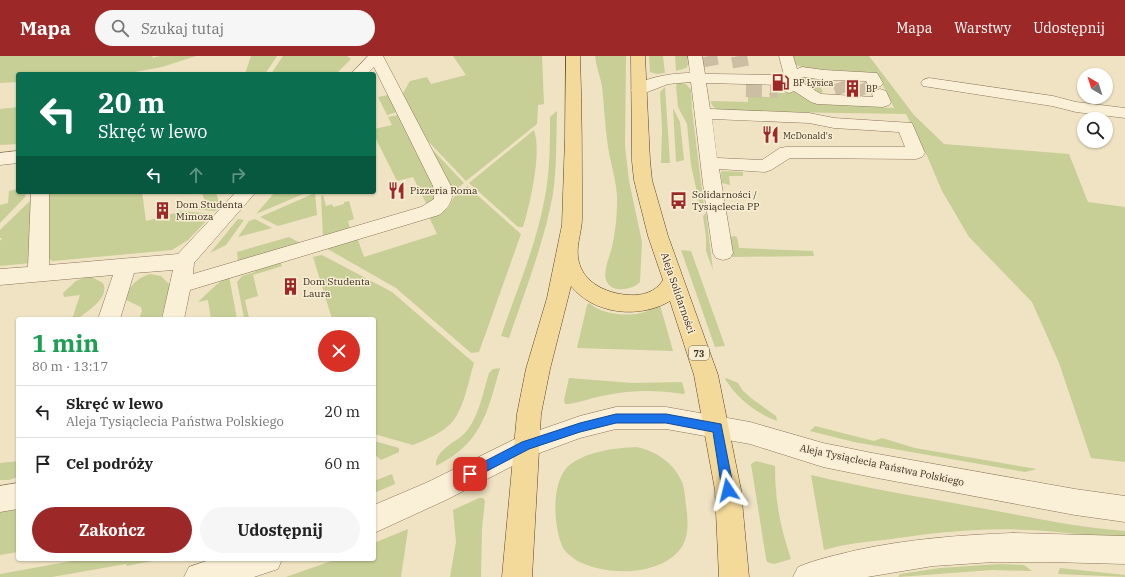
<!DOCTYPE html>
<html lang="pl">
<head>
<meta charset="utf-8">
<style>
  :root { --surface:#fff; --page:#f6f6f6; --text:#222; --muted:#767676; --line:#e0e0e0; --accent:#9c2927 }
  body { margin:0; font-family:"IBM Plex Serif",serif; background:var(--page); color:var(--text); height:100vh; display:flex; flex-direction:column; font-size:15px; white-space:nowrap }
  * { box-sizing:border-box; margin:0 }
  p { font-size:13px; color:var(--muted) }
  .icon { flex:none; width:22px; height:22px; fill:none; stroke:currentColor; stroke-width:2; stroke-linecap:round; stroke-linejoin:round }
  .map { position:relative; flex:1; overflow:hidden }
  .side { position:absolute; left:16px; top:261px; width:360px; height:244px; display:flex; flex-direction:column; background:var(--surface); border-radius:4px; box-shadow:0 1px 3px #0004 }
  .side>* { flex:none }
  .guide { position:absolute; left:16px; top:16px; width:360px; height:122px; border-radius:4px; box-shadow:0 1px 3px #0004; background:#0b6e4f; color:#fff; overflow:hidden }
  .needle { width:26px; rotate:321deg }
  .buttons { position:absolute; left:1077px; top:12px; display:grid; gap:8px }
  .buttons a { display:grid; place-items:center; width:36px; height:36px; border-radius:50%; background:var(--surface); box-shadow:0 1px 3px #0004; font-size:20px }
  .pin { position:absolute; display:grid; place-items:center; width:34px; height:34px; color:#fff; margin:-17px; border-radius:8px; box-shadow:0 2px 6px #0006 }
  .me { position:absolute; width:44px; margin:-22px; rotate:350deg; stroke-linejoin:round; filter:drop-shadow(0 0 3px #0008) }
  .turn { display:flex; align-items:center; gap:14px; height:84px; padding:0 16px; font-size:18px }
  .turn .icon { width:52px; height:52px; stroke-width:2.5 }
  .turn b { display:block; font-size:28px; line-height:34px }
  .lanes { display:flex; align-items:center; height:38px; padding:0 16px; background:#0003; justify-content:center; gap:20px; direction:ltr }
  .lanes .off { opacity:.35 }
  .round { display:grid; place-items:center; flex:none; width:42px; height:42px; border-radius:21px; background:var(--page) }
  .head { display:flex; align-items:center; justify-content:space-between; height:68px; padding:0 16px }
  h1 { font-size:24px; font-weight:800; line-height:30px; color:#1e9e55 }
  .primary-button { display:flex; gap:8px; margin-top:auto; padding:8px 16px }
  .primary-button a { flex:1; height:46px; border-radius:24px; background:var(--accent); color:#fff; font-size:16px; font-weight:800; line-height:46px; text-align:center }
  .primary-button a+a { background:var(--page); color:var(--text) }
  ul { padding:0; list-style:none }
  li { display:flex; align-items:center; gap:12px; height:52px; padding:0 16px; border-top:1px solid var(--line) }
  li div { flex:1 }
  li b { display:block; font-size:15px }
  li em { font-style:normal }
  header { display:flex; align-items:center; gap:24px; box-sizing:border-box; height:56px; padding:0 20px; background:var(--accent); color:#fff }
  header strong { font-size:19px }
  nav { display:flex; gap:22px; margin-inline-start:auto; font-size:14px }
  .search { width:280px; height:36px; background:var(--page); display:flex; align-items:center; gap:10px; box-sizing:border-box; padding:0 14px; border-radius:22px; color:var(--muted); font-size:15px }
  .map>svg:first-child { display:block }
</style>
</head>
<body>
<header>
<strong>Mapa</strong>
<div class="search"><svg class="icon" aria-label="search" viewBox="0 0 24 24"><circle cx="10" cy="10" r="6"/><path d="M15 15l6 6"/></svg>Szukaj tutaj</div>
<nav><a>Mapa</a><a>Warstwy</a><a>Udostępnij</a></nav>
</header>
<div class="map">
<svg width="1125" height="521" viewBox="0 0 1125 521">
  <rect width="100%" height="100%" fill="#f0e3c3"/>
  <g fill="#c7ce96">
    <polygon points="0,0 153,0 152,2 160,0 196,0 162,11 125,18 18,18 18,26 0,27"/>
    <polygon points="251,0 277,0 265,18 245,18"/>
    <polygon points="283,0 347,0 351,3 336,18 271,18"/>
    <polygon points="453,0 542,0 544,48 538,49 537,68 466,125 425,82 402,39 410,25 427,21 431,28 466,19"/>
    <path d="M595 0H626L625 90 629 125 642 186 640 226C632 234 611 238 606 224 603 214 610 200 612 191 615 177 617 162 617 148 618 129 611 110 608 91 605 71 604 50 602 30 600 20 596 10 595 0Z"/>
    <polygon points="649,0 663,0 665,17 657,18 650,16"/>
    <polygon points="675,0 687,0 688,9 686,12 676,15"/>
    <path d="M791 0H869L914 59 944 88 1069 98 1088 146 1125 151V406L1091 402 1059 307 1032 246 969 181 942 135 928 102 906 58 723 55C718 53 711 52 711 45L748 46V40L770 41 769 37H790L796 35 816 48 894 52 877 17 804 12 794 8Z"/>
    <polygon points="799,20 817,23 823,36 818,38 799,27"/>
    <polygon points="678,26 686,28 691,34 692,54 704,150 699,146 691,109 687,68 678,51 676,30"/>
    <polygon points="665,31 670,107 661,107 662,73 660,36"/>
    <polygon points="388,39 397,56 387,59 378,41"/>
    <polygon points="18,51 18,88 0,89 0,53"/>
    <polygon points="673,52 680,66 684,104 676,106"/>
    <path d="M557 55C556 83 557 111 553 138 544 187 525 235 509 282L501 280C516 236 535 192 544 146 550 118 550 89 550 61Z"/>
    <polygon points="398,59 433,126 438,140 428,151 413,121 397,125 374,79 374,73 392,69 388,61"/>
    <path d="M534 74C542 96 530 148 523 171H518L469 127Z"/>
    <polygon points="430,91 464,127 453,136 451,132"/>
    <polygon points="722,115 743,116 743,120 729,120 730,129 722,127 721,116"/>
    <polygon points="467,130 521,178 479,296 471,297 396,232 324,191 357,181 364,201 437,178 429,161 448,152 454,141"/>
    <polygon points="17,131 18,131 18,136 26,136 25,141 0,167 0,149 8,147 9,135 17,133"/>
    <polygon points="48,136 142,136 146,165 182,155 213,158 188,184 172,194 53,205 50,204 48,200"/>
    <polygon points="202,136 216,136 220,151 215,155 190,153 205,148"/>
    <polygon points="275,136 308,136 256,158"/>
    <polygon points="315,137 317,159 278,170 260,161"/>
    <polygon points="323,139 326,150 332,148 333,151 344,148 344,146 349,145 354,163 348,165 350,173 323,181 321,140"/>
    <polygon points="33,142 31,207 0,210 0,185 2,182 0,182 0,174"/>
    <polygon points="706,157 713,214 706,195 706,181 703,160"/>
    <polygon points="238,163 244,164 226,189 210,197"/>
    <polygon points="255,163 272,172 238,181 249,165"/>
    <polygon points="734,180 737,181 739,192 813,195 814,200 732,201 730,181"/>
    <polygon points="289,181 302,188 238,206 237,196"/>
    <polygon points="681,194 691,195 725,290 715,291"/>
    <path d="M322 199 392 236 474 307C468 326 465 349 453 365 443 377 427 383 413 389L374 378V263H332L313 201Z"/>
    <polygon points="280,204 282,210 253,219 258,240 245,244 249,262 244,262 237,226 242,220 255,216 254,212"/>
    <path d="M150 218 161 220 170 229 161 263H139L142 255 141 251 126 244 125 241C129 230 139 221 150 218Z"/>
    <polygon points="229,220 237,263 211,263 208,244 198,246 216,229"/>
    <path d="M86 221H92L103 227C110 242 88 254 78 263H72L80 239 64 241 63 237 76 225Z"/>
    <path d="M589 247C603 259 628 261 645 256 650 254 655 251 660 249L673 295 577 292 587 249Z"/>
    <path d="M500 312C487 357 482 387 436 410 435 394 455 387 465 377 479 361 483 337 489 317L493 313Z"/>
    <path d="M569 322 632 327 682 326 685 337 683 338C657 334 632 334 607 339 597 340 573 349 565 348L564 344Z"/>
    <path d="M726 322 738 327 743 335 751 342 776 360 777 365C754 356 738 343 725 323Z"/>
    <polygon points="815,370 874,385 882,382 915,392 1037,413 1025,416 854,386 810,375"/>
    <polygon points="374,385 399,392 399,396 381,404 374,398"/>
    <path d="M636 391C656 395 674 407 682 426 685 433 685 443 686 450 688 463 689 478 683 489 664 521 605 521 576 504 572 501 566 497 563 492 553 470 550 422 572 407 590 395 615 392 636 391Z"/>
    <polygon points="18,405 18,421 9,424 0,424 0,407"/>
    <path d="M756 405 775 410C775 444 780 471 791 503L774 508 767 506 766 502 751 408Z"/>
    <polygon points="392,418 395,428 374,437 374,425"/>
    <path d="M811 419C866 432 920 441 975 451 1025 460 1075 471 1125 475V481C1092 481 1060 475 1028 474 980 471 931 477 884 484 864 486 844 488 824 494Z"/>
    <polygon points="479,442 483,442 485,445 482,472 481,521 450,521 456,486 453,454"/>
    <polygon points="18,449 18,496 0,499 0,451"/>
    <polygon points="408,473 401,521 286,521 337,503 374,503 374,487"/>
    <polygon points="83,503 162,503 127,510 126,508 52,521 0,521 0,518"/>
    <polygon points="999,508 1024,509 1032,515 992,514 898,521 900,518 940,512"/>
    <polygon points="1060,512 1125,519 1125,521 1058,518"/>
  </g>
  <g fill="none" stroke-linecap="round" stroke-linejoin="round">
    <g stroke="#ccbea2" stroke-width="16" stroke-dasharray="16 8" stroke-linecap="butt">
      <polyline points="709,0 711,10"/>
      <polyline points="739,0 741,11"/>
      <polyline points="840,26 844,37"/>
      <polyline points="863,27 868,37"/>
      <polyline points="746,33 778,34"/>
    </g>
    <defs>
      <g id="minor">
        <path d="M368 0H383L451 130C455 142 449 152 439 159L190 234 184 263H162L173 214 134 217 120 263H98L113 219 0 229V213L28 211 31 136H49V209L178 198 236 136H256L194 207 193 218 421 151 434 143 433 130 374 11 367 18H351Z"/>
        <path d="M688 0H702L705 18H712L784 19 779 0H793L797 13 802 11 824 14 877 17 883 27 881 30 875 32 869 30 866 25 824 24 804 21 800 22 801 26 821 38 873 41 872 38 874 35 880 33 886 35 891 46 889 49 883 51 817 48 811 46 794 35 789 37 783 35 781 32 784 29 706 27 710 53 809 57 834 62 912 67 925 97 922 101 916 103 790 102 771 114 765 116 719 113 733 197 730 202 723 204 716 202 713 197 704 136 691 26 668 28 645 37 639 39 633 37 631 34C640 21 675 17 690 17ZM712 63 809 67 834 72 899 76 905 91H786L780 92 762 104 717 102Z"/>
        <polygon points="929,22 1053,40 1076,46 1125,52 1125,62 1076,56 1052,50 923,30 921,27 923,24"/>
        <polygon points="18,95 18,107 0,109 0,97"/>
        <polygon points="616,351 666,351 750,366 823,387 872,397 1075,433 1125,440 1125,466 1075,459 872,421 823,411 750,388 666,373 616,373 580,382 534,399 446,444 374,477 374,449 428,426 517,382 580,360"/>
        <polygon points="18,427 18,453 0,456 0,430"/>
        <path d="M1013 477 1125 480V508L1050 506H994L933 510 867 521H793L798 511C817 503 837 499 857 494 909 483 960 479 1013 477Z"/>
        <polygon points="212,503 282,503 278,513 254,521 184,521 189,511"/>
      </g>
      <path id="major" d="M566 0H580C582 54 582 108 582 161 582 180 573 193 581 212 589 230 611 238 629 239 642 240 656 236 663 224L648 180 634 124 632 105 631 0H645L650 105 652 124 668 180 718 319 741 434 749 521H719L715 434 694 319 670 245C640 263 594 259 571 230L550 313 541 358 532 521H502L517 358 526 313 547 242 562 169 565 82Z"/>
    </defs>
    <use href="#minor" stroke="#8b7559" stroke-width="1"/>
    <use href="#major" stroke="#58422d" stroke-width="1"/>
    <use href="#minor" fill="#faf0d7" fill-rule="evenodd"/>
    <use href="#major" fill="#f4da9a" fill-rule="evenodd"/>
  </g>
  <polygon fill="#1a73e8" stroke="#114b97" points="616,358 666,358 721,368 734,434 732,438 728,440 724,438 722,434 713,376 666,367 616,367 580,376 529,393 470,424 466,422 464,418 466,415 522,386 580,367"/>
  <defs>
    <symbol id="fuel-bare" viewBox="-9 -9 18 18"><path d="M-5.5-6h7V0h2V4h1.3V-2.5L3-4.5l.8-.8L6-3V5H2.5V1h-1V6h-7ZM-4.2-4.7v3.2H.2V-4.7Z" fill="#9c2927" stroke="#f7edd3" stroke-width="2.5" paint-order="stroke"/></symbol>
    <symbol id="building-bare" viewBox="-9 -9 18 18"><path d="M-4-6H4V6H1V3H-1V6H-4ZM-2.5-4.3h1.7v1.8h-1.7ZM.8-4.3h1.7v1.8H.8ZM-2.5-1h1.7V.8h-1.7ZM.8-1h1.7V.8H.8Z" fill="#9c2927" stroke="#f7edd3" stroke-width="2.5" paint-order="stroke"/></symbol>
    <symbol id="restaurant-bare" viewBox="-9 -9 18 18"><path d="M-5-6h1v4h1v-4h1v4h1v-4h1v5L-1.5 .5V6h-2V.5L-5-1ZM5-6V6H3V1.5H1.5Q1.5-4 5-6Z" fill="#9c2927" stroke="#f7edd3" stroke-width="2.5" paint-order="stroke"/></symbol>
    <symbol id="bus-bare" viewBox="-9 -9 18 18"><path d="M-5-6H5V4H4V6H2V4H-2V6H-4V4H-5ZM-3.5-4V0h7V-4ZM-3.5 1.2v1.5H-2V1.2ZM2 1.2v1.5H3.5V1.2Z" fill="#9c2927" stroke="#f7edd3" stroke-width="2.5" paint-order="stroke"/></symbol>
  </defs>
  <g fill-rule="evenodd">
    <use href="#fuel-bare" x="768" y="14" width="25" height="25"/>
    <use href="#building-bare" x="840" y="20" width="25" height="25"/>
    <use href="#restaurant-bare" x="758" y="66" width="25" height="25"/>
    <use href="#restaurant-bare" x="384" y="122" width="25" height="25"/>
    <use href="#bus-bare" x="666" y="132" width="25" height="25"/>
    <use href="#building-bare" x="150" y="142" width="25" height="25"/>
    <use href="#building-bare" x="278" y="218" width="25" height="25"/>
  </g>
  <g text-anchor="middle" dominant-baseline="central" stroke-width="3" stroke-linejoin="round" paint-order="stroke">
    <g font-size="9" fill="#3a2c1e" stroke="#f7edd3" text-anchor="start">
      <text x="793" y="26">BP Łysica</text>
      <text x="866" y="32">BP</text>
      <text x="783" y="79">McDonald's</text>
    </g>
    <rect fill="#f7edd3" stroke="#736654" stroke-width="1" x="689" y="290" width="20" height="14" rx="3"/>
    <g font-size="9" font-weight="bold" fill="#3a2c1e">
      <text x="699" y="297">73</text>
    </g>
    <g font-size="10" fill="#3a2c1e" stroke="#f7edd3" text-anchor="start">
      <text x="410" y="134">Pizzeria Roma</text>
      <text x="692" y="138">Solidarności /<tspan x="692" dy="12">Tysiąclecia PP</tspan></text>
      <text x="176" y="148">Dom Studenta<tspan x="176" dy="12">Mimoza</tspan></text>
      <text x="303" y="225">Dom Studenta<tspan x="303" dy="12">Laura</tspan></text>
    </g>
    <g font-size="10" fill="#3a2c1e" stroke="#f7edd3">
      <text transform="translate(678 237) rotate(71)">Aleja Solidarności</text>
      <text transform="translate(882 409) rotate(12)">Aleja Tysiąclecia Państwa Polskiego</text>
    </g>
  </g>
</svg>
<div class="buttons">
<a><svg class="needle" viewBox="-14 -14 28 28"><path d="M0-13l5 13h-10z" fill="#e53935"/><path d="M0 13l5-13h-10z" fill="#767676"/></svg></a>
<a><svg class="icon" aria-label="search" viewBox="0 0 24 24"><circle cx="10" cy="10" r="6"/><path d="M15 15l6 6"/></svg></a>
</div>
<div class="pin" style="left:470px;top:418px;background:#d93025"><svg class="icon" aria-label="arrive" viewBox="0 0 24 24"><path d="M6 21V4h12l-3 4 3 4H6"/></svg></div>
<svg class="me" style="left:728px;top:434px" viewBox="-20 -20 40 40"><path d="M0-17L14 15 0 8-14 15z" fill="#1a73e8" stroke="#fff" stroke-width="4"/></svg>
<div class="guide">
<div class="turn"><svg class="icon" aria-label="left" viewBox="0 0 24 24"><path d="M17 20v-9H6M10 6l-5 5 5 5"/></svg><div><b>20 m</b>Skręć w lewo</div></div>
<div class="lanes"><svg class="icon" aria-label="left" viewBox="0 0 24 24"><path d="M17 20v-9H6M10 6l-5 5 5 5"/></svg><svg class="icon off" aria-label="ahead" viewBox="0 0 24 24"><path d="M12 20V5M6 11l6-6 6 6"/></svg><svg class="icon off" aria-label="right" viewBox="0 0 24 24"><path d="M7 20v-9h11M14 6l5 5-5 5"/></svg></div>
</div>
<section class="side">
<div class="head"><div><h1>1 min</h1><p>80 m · 13:17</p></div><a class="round" style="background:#d93025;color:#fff"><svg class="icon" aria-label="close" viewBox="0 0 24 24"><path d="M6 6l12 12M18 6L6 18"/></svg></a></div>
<ul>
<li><svg class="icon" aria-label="left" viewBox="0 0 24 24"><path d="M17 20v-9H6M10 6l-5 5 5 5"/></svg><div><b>Skręć w lewo</b><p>Aleja Tysiąclecia Państwa Polskiego</p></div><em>20 m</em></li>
<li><svg class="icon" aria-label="arrive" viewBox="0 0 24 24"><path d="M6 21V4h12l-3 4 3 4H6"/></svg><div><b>Cel podróży</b></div><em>60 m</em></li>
</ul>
<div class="primary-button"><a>Zakończ</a><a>Udostępnij</a></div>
</section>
</div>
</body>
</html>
